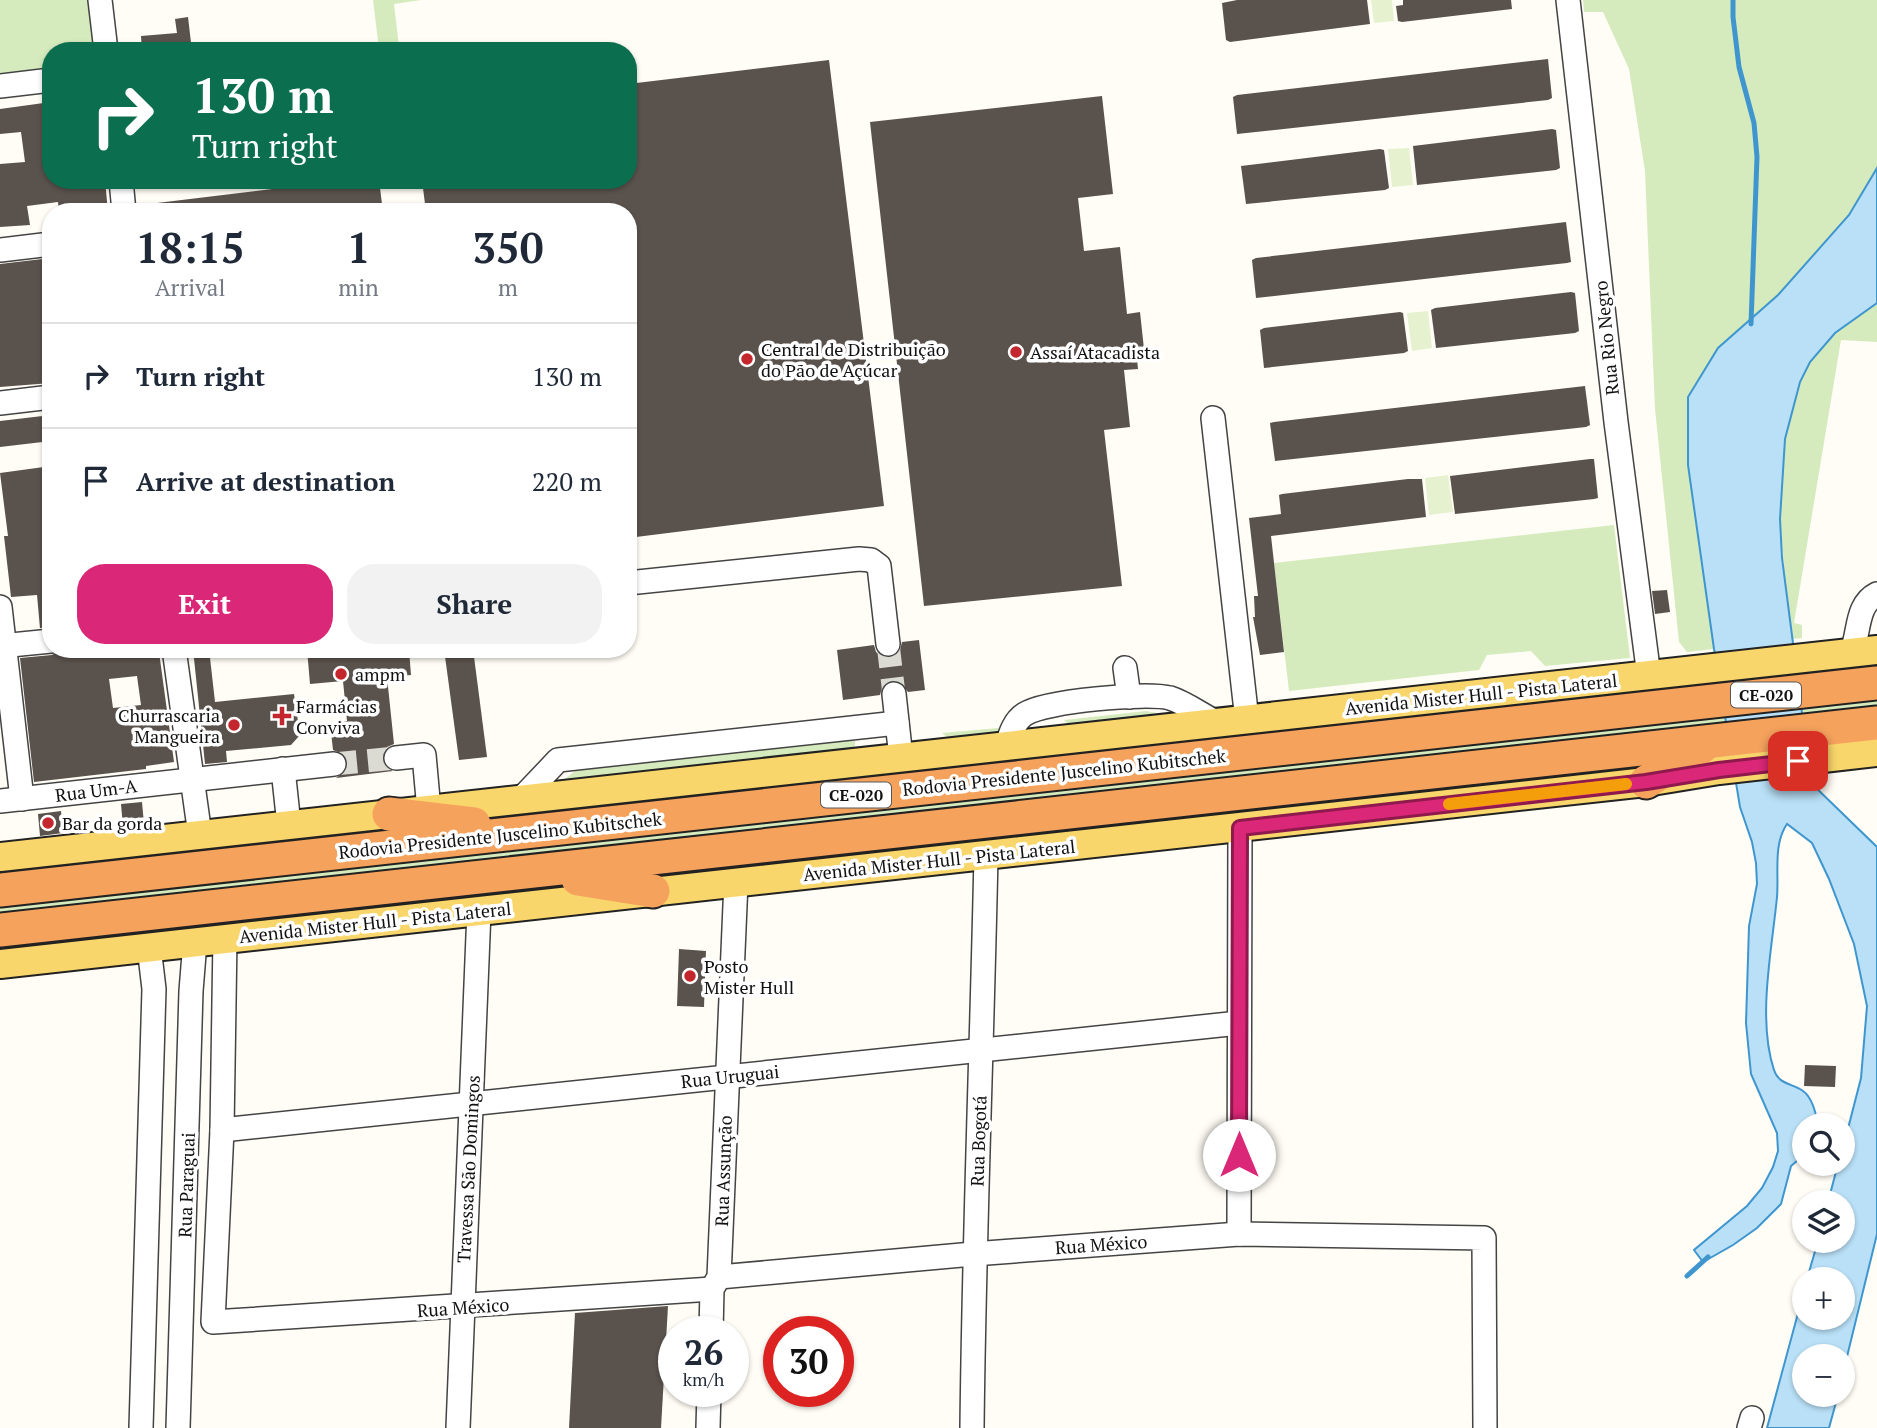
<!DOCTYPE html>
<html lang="en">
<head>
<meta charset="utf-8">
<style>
  :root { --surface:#fff; --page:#f2f2f3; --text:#1f2937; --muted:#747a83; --line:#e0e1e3; --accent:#db2777 }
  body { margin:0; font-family:"PT Serif",serif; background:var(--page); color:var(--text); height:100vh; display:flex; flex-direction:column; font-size:26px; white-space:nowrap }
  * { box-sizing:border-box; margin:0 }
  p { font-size:23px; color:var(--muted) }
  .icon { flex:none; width:38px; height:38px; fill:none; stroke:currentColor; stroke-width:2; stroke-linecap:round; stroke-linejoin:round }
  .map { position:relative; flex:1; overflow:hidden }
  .sheet { position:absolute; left:42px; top:203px; width:595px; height:455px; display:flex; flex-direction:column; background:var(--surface); border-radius:28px; box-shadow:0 2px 5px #0004 }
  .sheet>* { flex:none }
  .hud { position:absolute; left:42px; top:42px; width:595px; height:147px; border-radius:28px; box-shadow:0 2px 5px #0004; background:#0b6e4f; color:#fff; overflow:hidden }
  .buttons { position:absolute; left:1792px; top:1113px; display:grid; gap:14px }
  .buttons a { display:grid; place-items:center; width:63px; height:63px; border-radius:50%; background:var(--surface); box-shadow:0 2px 5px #0004; font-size:35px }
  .speed { position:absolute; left:658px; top:1316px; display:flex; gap:14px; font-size:35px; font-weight:700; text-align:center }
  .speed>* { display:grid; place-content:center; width:91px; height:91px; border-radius:50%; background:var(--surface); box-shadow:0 2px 5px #0004; line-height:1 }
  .speed small { font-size:18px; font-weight:400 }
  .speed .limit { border:10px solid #d22; background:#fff; color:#111 }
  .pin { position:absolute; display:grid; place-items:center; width:60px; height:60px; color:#fff; margin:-30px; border-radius:14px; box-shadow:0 4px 10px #0006 }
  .me { position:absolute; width:77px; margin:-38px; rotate:0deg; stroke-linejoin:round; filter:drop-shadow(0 0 5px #0008) }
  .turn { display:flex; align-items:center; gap:24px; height:147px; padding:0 35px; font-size:32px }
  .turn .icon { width:91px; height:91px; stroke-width:2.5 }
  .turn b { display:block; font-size:49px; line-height:60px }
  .eta { display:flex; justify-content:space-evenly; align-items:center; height:119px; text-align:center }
  .eta b { font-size:42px; font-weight:700; line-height:49px }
  .action { display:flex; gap:14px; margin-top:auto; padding:14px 35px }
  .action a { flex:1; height:80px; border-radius:28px; background:var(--accent); color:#fff; font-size:28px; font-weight:700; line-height:80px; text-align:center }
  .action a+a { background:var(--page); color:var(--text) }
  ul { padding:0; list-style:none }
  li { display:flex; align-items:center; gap:21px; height:105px; padding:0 35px; border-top:2px solid var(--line) }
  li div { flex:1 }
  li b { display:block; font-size:26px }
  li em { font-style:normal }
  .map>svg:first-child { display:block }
</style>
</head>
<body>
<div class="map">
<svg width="1877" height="1428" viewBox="0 0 1877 1428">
  <rect width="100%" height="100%" fill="#fffdf5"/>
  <g fill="#d5ebbd">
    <polygon points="0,0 88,0 94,51 51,51 51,72 0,78"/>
    <polygon points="373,0 421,0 394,4 399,47 379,49"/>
    <polygon points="1583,0 1877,0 1877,168 1849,215 1778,295 1718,348 1688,465 1714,649 1687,652 1679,642 1655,409 1645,171 1629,69 1603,12 1584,12"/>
    <path d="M1877 303V342L1841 340 1794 623 1802 625V638L1792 639C1782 557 1765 439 1809 364 1824 338 1852 319 1877 303Z"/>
    <polygon points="1614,525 1630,658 1545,666 1531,651 1487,655 1479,670 1289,691 1274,563"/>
    <polygon points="1877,659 1877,668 559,814 540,809"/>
    <polygon points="1877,697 1877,710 0,917 0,904"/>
    <polygon points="1146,711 1167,715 1072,728 1064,720"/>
    <polygon points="1009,727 1008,734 951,740 942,733"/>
    <polygon points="849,739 855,741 855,752 561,782 575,771"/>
    <polygon points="1640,764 1640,774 758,872 710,871 633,879 628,876"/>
    <polygon points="414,826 415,830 0,875 0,866"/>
    <polygon points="579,887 0,954 0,946 502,890 513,893"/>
  </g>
  <g fill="#e6f2cf">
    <polygon points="1371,0 1392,0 1394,21 1374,23"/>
    <polygon points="1409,148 1413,185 1392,187 1388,149"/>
    <polygon points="1428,311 1432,348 1412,351 1407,313"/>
    <polygon points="1448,475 1453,512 1429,515 1425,478"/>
  </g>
  <path fill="#b9e0f7" stroke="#3f96cf" stroke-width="2" d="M1877 168V303L1835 333 1810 362 1800 382 1785 439 1780 519 1782 558 1811 783 1877 847V1234L1843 1373V1356H1804V1395H1838L1829 1428H1767L1804 1291V1318H1843V1279H1807L1818 1241H1843V1202H1828L1838 1164H1843V1148L1861 1078 1867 1006 1854 944 1829 879 1812 843 1787 824C1773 844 1779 873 1777 897 1772 949 1757 1019 1774 1070 1779 1085 1792 1083 1803 1091 1812 1097 1817 1115 1817 1125H1804V1155L1791 1166 1781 1204 1757 1228 1733 1245 1703 1262 1694 1250 1747 1206 1762 1188 1773 1167 1778 1151 1777 1133 1751 1074 1746 1023 1749 926 1757 884 1756 863 1752 842 1740 807 1714 649 1688 465V397L1718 348 1778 295 1849 215Z"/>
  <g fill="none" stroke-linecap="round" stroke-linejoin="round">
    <g stroke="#3f96cf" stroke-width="5">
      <polyline points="1733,0 1733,17 1739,67 1754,123 1757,157 1751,324"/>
      <polyline points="1687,1276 1708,1257"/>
    </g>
  </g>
  <g fill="#5a524d" fill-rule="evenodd">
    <polygon points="1237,0 1367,0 1370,24 1230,42 1226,40 1222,3"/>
    <polygon points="1403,0 1511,0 1512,9 1402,22 1398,21 1396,6 1403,5"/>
    <polygon points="188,17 192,51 142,51 141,36 177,33 175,19"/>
    <polygon points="1548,59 1552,98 1548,100 1237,134 1233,97 1237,95"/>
    <polygon points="829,60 884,506 628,538 628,212 426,212 422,180 628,180 628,84"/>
    <polygon points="1102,96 1113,194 1078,198 1084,251 1120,247 1127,314 1140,312 1144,349 1136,350 1138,369 1124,370 1130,427 1104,430 1122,586 924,606 870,122"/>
    <polygon points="51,102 51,180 105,180 108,212 84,212 84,209 59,212 58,202 27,206 30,225 0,227 0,164 25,162 21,132 0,134 0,109"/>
    <polygon points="1552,129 1556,130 1560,168 1556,170 1417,185 1413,146"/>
    <polygon points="1380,149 1384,150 1389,188 1385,190 1246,204 1241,166"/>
    <polygon points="345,180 379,180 383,212 158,212 157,203"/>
    <polygon points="1566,222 1571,262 1567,263 1256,298 1252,260 1256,258"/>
    <polygon points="51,258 51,383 0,387 0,264"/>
    <polygon points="1571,292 1575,293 1579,331 1575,333 1436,348 1431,310 1435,308"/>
    <polygon points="1400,312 1403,313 1407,343 1408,351 1404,353 1264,368 1260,330 1264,328"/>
    <polygon points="1585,386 1590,425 1586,427 1275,461 1270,423 1274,422"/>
    <polygon points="51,415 51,441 0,447 0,421"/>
    <polygon points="1590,459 1594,459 1598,498 1594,499 1455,514 1450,476"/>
    <polygon points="51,466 51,627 40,628 37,595 11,597 4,536 8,536 0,473"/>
    <polygon points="1408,479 1422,479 1426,517 1271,536 1284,652 1260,655 1253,617 1255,617 1254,596 1258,596 1249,518 1281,514 1279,495 1282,494"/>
    <polygon points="1667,590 1670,612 1655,614 1652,591"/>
    <polygon points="919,640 925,690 908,692 900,682 892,680 882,688 880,695 843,700 837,650 874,645 876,652 882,656 890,658 900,650 902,642"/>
    <path d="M62 649H82L83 656 109 654 108 651 119 649H134L135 655 159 652 174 762 146 766V769L34 782 20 658 52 655ZM137 676 141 705 113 708 109 679Z"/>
    <polygon points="193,649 209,649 215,702 294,694 300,735 291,745 226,751 227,762 205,764"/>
    <polygon points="307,649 344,649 344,656 409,650 411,675 387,677 394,744 387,747 382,759 385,767 393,771 336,778 346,770 348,763 345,755 333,750 330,723 347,721 343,681 310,684"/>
    <polygon points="444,649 473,649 487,757 459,760"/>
    <polygon points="142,802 144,824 123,827 121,804"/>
    <polygon points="61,811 63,833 40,836 38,814"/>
    <polygon points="679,949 706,951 704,1007 677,1006"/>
    <polygon points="1805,1065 1836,1066 1835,1087 1804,1086"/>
    <polygon points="668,1306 661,1428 569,1428 575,1313"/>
  </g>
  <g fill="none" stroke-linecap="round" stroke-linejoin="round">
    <g stroke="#dbdad3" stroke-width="23" stroke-dasharray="23 11" stroke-linecap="butt">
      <polyline points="888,644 894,694"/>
      <polyline points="334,764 396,758"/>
    </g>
    <defs>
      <g id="minor">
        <polyline points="100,0 106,51"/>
        <polyline points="1568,0 1616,422 1649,676"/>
        <polyline points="0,86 51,80"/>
        <polyline points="121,180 124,212"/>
        <polyline points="0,250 51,244"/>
        <polyline points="0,403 51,397"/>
        <polyline points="1213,418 1247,720"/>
        <polyline points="628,583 859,559 871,560 879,566 888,644"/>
        <polyline points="0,607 22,799"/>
        <polyline points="0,646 51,641"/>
        <polyline points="174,649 200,835"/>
        <path d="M1851 653C1860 634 1855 605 1877 594"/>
        <polyline points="1125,668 1129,697"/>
        <polyline points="894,694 901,758"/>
        <path d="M1007 746C1010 734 1014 721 1025 714 1045 701 1147 692 1170 698 1186 703 1203 716 1218 723"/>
        <polyline points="396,758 424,755 429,810"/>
        <polyline points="283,769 289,825"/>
        <polyline points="521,799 558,760 897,723"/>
        <polyline points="0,801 334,764"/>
        <polyline points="225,938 222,1130 213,1322 712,1289"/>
        <polyline points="222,1130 1239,1023"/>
        <polyline points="1239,1234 1240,828"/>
        <polyline points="719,1277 973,1254 1239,1234 1484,1238 1485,1428"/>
        <polyline points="711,1332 712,1289 719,1277 736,882"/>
        <polyline points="141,1428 154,989 149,947"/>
        <polyline points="178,1428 191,991 195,942"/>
        <polyline points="458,1428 479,911"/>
        <polyline points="708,1428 709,1391"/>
        <path d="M972 1428C974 1237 982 1046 986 855"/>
        <polyline points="1749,1428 1752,1418"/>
      </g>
      <g id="major">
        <polyline points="0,857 1877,650"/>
        <polyline points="0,964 1646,782 1719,770 1877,752"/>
      </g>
      <g id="highway">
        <polyline points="1646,782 1702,747"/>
        <polyline points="389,814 474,824"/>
        <polyline points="578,879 653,891"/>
        <polyline points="0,890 1877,683"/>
        <polyline points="0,930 1877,723"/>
      </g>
    </defs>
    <use href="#minor" stroke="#444" stroke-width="26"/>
    <use href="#major" stroke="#222" stroke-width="32"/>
    <use href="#highway" stroke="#222" stroke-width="37"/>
    <use href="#minor" stroke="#fff" stroke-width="23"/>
    <use href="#major" stroke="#f9d66b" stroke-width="28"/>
    <use href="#highway" stroke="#f5a25d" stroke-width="33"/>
  </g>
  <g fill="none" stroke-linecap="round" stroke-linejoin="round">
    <defs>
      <polyline id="route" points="1239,1155 1240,828 1646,782 1719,770 1798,761"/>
    </defs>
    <use href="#route" stroke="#8e194d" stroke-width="18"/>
    <use href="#route" stroke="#db2777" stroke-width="12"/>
    <polyline stroke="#f59e0b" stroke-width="12" points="1449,804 1626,784"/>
  </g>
  <g fill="#c4262e" stroke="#fff" stroke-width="2.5">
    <circle cx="1016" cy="352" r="7"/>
    <circle cx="747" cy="359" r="7"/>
    <circle cx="341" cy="674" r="7"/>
    <path d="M278.5 705.5h7v7h7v7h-7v7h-7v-7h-7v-7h7z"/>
    <circle cx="234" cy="725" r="7"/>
    <circle cx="48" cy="823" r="7"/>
    <circle cx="690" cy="976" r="7"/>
  </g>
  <g text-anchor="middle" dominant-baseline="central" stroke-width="7" stroke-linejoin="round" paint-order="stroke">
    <g fill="#fff" stroke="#585858" stroke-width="2">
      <rect x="1731" y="682.5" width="70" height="25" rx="5"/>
      <rect x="821" y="782.5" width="70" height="25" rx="5"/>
    </g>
    <g font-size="16" font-weight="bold" fill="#111">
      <text x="1766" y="695">CE-020</text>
      <text x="856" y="795">CE-020</text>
    </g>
    <g font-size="18" fill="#111" stroke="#fff">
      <text transform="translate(1606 338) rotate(-96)">Rua Rio Negro</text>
      <text transform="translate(1481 694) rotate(-6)">Avenida Mister Hull - Pista Lateral</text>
      <text transform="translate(1064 772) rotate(-6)">Rodovia Presidente Juscelino Kubitschek</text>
      <text transform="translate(96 790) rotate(-7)">Rua Um-A</text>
      <text transform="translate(500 835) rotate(-6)">Rodovia Presidente Juscelino Kubitschek</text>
      <text transform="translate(939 860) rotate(-6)">Avenida Mister Hull - Pista Lateral</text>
      <text transform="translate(375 922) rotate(-6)">Avenida Mister Hull - Pista Lateral</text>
      <text transform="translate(730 1076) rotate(-6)">Rua Uruguai</text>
      <text transform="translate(978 1141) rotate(-88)">Rua Bogotá</text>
      <text transform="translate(468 1169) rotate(-87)">Travessa São Domingos</text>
      <text transform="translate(723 1171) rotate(-88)">Rua Assunção</text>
      <text transform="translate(186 1185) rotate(-88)">Rua Paraguai</text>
      <text transform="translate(1101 1244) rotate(-4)">Rua México</text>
      <text transform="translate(463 1307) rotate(-4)">Rua México</text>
    </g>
    <g font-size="18" fill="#111" stroke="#fff" text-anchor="start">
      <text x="761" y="349">Central de Distribuição<tspan x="761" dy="21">do Pão de Açúcar</tspan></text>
      <text x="1030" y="352">Assaí Atacadista</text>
      <text x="355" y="674">ampm</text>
      <text x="296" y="706">Farmácias<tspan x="296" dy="21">Conviva</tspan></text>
      <text x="220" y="715" text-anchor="end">Churrascaria<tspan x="220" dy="21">Mangueira</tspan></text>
      <text x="62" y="823">Bar da gorda</text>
      <text x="704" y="966">Posto<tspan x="704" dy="21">Mister Hull</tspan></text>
    </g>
  </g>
</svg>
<div class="buttons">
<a><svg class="icon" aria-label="search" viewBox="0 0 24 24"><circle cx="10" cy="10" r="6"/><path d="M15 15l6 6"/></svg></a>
<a><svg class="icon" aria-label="layers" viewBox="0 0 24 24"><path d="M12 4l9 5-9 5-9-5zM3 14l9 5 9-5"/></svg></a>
<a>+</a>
<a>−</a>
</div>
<div class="speed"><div>26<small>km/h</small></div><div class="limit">30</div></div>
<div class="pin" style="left:1798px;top:761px;background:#d93025"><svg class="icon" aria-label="arrive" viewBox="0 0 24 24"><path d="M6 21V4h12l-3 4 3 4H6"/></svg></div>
<svg class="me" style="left:1239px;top:1155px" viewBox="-20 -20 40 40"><circle r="19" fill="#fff"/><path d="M0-13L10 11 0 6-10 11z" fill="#db2777"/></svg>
<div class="hud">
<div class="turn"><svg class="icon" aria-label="right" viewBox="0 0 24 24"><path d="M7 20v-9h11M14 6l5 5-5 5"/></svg><div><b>130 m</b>Turn right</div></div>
</div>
<section class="sheet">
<div class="eta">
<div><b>18:15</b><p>Arrival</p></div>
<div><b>1</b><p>min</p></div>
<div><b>350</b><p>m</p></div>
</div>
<ul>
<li><svg class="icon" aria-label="right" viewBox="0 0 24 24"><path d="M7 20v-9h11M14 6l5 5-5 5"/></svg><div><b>Turn right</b></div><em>130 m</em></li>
<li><svg class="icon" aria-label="arrive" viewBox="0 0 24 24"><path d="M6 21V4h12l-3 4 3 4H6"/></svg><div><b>Arrive at destination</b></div><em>220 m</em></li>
</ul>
<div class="action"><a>Exit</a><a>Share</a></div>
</section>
</div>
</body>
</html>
